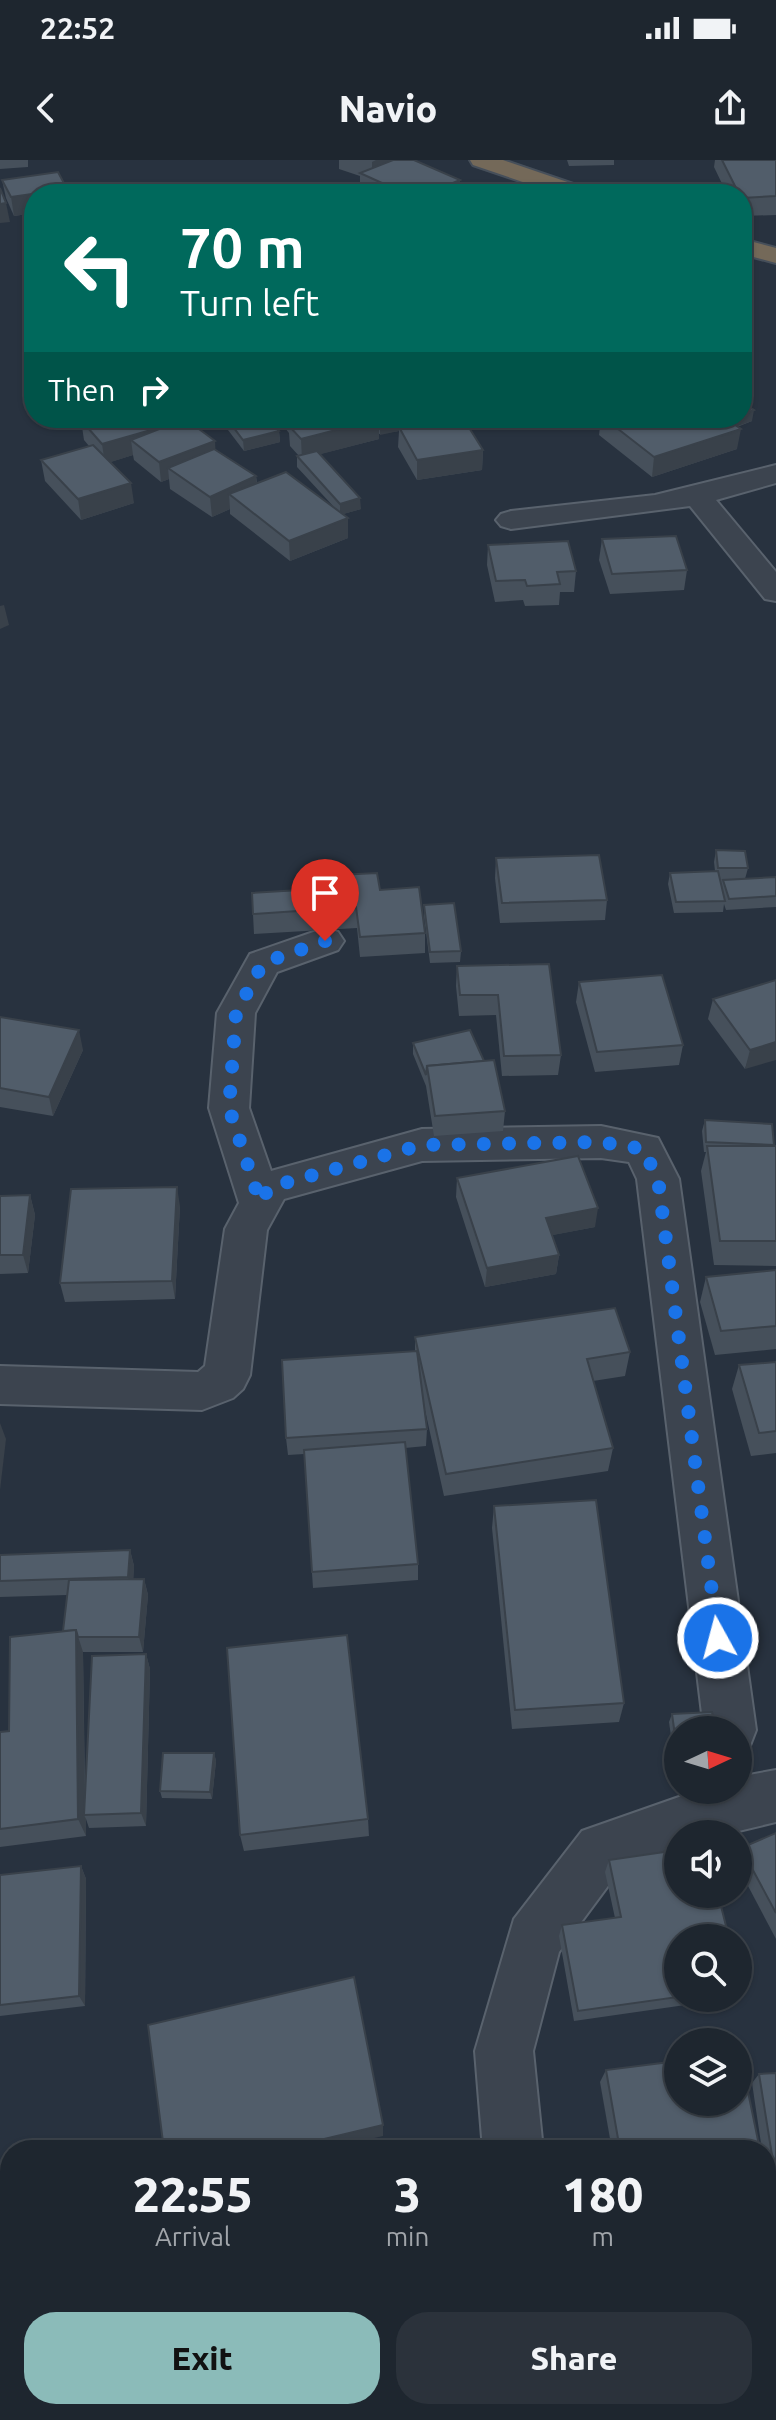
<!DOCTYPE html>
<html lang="en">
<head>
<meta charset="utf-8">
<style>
  :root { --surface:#1e262f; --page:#2b323b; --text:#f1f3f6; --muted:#a1a5aa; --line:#3c434b; --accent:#8bbbb9 }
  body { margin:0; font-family:Ubuntu,sans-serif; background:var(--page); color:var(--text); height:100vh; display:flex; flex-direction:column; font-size:30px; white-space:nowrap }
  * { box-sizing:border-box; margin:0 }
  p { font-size:26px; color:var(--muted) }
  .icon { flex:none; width:44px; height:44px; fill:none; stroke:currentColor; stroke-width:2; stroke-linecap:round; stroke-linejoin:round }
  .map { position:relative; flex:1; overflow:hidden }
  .sheet { position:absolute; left:0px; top:1980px; width:776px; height:280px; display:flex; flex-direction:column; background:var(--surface); border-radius:32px 32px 0 0; box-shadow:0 2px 6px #0004,0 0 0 2px var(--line) }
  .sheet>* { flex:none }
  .top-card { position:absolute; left:24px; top:24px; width:728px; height:244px; border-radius:32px; box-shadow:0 2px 6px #0004,0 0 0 2px var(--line); background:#00695c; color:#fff; overflow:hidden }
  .needle { width:52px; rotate:86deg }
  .tools { position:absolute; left:664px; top:1556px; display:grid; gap:16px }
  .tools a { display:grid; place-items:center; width:88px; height:88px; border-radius:50%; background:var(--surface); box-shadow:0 2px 6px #0004,0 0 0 2px var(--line); font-size:40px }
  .pin { position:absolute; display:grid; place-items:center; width:68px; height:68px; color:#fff; margin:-82px -34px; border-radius:50% 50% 50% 0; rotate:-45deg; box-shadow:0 0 8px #0007 }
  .pin .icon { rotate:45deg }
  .me { position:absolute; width:88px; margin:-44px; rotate:353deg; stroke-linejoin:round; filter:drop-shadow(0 0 6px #0008) }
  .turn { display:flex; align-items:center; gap:28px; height:168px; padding:0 24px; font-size:36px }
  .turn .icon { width:104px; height:104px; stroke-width:2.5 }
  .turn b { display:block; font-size:56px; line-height:68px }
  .then { display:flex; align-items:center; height:76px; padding:0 24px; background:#0003; gap:16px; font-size:30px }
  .eta { display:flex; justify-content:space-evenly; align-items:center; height:136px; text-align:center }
  .eta b { font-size:48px; font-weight:800; line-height:56px }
  .action { display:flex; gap:16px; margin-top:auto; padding:16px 24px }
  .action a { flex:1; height:92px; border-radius:32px; background:var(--accent); color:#111; font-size:32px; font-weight:800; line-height:92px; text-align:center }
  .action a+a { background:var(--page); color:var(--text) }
  .status { display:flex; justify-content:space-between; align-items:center; height:56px; padding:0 40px; background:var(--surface); direction:ltr }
  .status svg { height:22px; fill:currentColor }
  header { display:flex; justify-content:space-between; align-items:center; height:104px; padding:0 24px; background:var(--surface); font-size:36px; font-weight:800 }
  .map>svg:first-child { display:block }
</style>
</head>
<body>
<div class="status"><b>22:52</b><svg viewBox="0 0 49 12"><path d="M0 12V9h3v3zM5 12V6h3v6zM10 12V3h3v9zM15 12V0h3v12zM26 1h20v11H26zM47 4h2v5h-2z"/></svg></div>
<header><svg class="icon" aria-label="back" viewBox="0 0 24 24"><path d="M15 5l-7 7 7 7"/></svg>Navio<svg class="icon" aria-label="share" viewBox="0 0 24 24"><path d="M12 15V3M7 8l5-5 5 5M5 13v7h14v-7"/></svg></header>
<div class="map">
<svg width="776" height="2260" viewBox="0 0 776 2260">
  <rect width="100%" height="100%" fill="#28323f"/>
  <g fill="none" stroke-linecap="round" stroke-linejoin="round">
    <defs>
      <g id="minor">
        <polygon points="776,305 776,323 716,340 776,412 776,441 765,439 690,346 511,369 501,366 496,360 501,354 511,351 655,335"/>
        <polygon points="325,768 338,772 344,781 338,790 277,812 255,853 249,948 271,1011 422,969 601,966 658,978 679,1019 756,1570 749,1588 738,1592 738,1570 704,1570 637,1019 629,1002 601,998 422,1001 284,1039 267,1070 250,1215 243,1229 233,1238 202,1250 0,1244 0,1206 198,1212 205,1206 225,1069 239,1043 209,948 217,853 250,794"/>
        <polygon points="776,1610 776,1662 726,1674 678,1674 678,1691 619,1711 559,1792 533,1891 543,1990 483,1990 475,1891 514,1759 582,1671 699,1630 738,1630 738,1617"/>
        <polygon points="501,2250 567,2250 568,2260 502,2260"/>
      </g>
      <g id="highway">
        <polygon points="470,0 503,0 588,29 592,34 558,34 473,5"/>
        <polygon points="742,79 776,88 776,103 742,94"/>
      </g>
    </defs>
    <use href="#minor" stroke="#59626d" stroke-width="4"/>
    <use href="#highway" stroke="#464f5a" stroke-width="4"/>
    <use href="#minor" fill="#3c444f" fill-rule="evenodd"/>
    <use href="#highway" fill="#746959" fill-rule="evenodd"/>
  </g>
  <g fill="#46505b">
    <polygon points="0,0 28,0 28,7 0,9"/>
    <polygon points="339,0 414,0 460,20 460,34 361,34 365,33 360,31 360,16 339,9"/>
    <polygon points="567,0 614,0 614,5 569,6"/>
    <polygon points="715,0 776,0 776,55 742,56 742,34 727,34 714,7"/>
    <polygon points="2,20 34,34 34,53 14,56 6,38"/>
    <polygon points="277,258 404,258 405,266 483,290 482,310 417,320 398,287 399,271 379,274 379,279 320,294 361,349 343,354 348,378 290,401 230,354 230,349 212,357 170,329 169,319 161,322 134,300 133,295 110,302 134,343 81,360 45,321 41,300 89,286 84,280 81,260 183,261 215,281 215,289 256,316 257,323 333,346 297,307 297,296 299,296 290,286 289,273"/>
    <polygon points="601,258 742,258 752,261 737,267 737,289 652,317 599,275"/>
    <polygon points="228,260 279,271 280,282 244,291 228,270"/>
    <polygon points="602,379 687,410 684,430 610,434 599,400"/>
    <polygon points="488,385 576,411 574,432 560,432 559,445 525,446 523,440 495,442 487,405"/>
    <polygon points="716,690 748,708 745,719 776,717 776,747 726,750 724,744 723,752 674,753 668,724 670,713 715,711 714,702"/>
    <polygon points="496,698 607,740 605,760 500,763 495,718"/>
    <polygon points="380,730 425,773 425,793 360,797 357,768 254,774 253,754"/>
    <polygon points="424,745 461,791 460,802 430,803 424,756"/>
    <polygon points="549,804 561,895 558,915 502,916 496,855 459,856 456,826 457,806"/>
    <polygon points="776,820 745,909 708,859 713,839"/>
    <polygon points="579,822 683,885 679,905 595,912 576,842"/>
    <polygon points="0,857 83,890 53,956 0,947"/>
    <polygon points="413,883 505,951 503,971 434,976 426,926 413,894"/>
    <polygon points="705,960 776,986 776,1106 714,1105 701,1011 706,992 704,992 702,971"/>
    <polygon points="457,1018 595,1067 552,1075 559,1095 556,1114 485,1127 456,1037"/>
    <polygon points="30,1035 35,1055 28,1113 0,1114 0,1036"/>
    <polygon points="180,1046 175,1139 65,1142 60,1123"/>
    <polygon points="776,1110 776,1189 715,1195 700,1142 706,1117"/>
    <polygon points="415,1177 630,1192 625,1216 593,1221 613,1288 608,1311 444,1336 423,1241 427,1269 426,1286 405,1288 418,1404 418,1420 313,1428 304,1294 288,1295 286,1278 415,1191"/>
    <polygon points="776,1202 776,1293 751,1296 732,1229 739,1205"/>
    <polygon points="494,1346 624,1543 619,1562 512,1569 492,1368"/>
    <polygon points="130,1390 134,1406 133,1419 144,1419 148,1435 143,1492 83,1492 85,1628 146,1494 150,1509 146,1666 89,1668 86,1659 86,1676 0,1687 0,1572 9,1571 63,1471 67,1435 0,1437 0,1395"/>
    <polygon points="672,1554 678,1570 678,1597 674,1597 669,1562"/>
    <polygon points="214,1593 216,1601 212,1639 162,1638 160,1631"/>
    <polygon points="368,1659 369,1676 244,1691 240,1675"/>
    <polygon points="776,1673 776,1779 738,1707 738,1693 741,1688"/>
    <polygon points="609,1700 678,1778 678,1838 734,1838 574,1861 559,1776 562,1765 615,1758 605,1712"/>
    <polygon points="81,1706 86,1719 85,1846 0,1856 0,1715"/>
    <polygon points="606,1910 761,1990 612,1990 600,1922"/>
    <polygon points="776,1913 776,2100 772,2103 766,2104 766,1990 762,1990 752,1923 759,1914"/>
    <polygon points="776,2219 776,2260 698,2260 717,2250 766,2250 766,2224"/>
  </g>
  <g fill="#39414a">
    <polygon points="376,0 404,0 372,18 372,2"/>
    <polygon points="460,20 460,34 427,34"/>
    <polygon points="67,29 68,34 35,34"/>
    <polygon points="34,34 34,53 14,56 11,37"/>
    <polygon points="6,43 10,62 0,63 0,44"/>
    <polygon points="754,250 752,261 724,271 726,260 733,258 742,258 742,255"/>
    <polygon points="290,258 364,258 290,268"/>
    <polygon points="379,259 379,279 302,299 301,279"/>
    <polygon points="405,259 405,270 399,267 399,271 380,275 380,264"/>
    <polygon points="172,264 131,280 133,295 105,304 102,284"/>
    <polygon points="741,269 737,289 652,317 654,297"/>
    <polygon points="279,271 280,282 244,291 243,280"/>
    <polygon points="215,281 216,301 168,308 169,319 161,322 159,302"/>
    <polygon points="483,290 482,310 417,320 417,300"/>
    <polygon points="256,316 258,336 229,334 230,349 212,357 210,337"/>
    <polygon points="131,323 134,343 81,360 78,339"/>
    <polygon points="360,338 361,349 340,355 340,344"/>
    <polygon points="348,358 348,378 290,401 289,381"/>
    <polygon points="4,445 9,465 0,469 0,446"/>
    <polygon points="79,870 83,890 53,956 49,937"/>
    <polygon points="776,882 776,900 745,909 750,890"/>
    <polygon points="177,1027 180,1046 175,1139 172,1121"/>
    <polygon points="30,1035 35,1055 28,1113 23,1095"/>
    <polygon points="598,1048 595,1067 543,1077 546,1058"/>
    <polygon points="559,1095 556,1114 485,1127 487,1108"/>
    <polygon points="0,1263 6,1279 0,1330"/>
    <polygon points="130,1390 134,1406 133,1433 128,1417"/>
    <polygon points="144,1419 148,1435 143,1492 139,1477"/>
    <polygon points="76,1470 83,1492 85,1655 84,1655 86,1659 86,1676 78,1659"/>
    <polygon points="146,1494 150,1509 146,1666 141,1653"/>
    <polygon points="214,1593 216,1601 212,1639 210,1632"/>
    <polygon points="81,1706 86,1719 85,1846 79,1836"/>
    <polygon points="383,1965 383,1976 322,1990 278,1990"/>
  </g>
  <g fill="#515d6a" stroke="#39414a" stroke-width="2">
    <polygon points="393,0 414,0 460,20 427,34 406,34 360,13"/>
    <polygon points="722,0 776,0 776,36 742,38 742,34 739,34"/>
    <polygon points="58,12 67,29 11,37 2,20"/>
    <polygon points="508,24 533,34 488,34"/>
    <polygon points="0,28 6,43 0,44"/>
    <polygon points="742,242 754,250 742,255"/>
    <polygon points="89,258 180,258 183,261 187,260 215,281 159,302 131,280 172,264 102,284 81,260"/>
    <polygon points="235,258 268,258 279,271 243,280 228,260"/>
    <polygon points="320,258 378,258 379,259 301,279 289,266"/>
    <polygon points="378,258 404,258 405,259 380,264"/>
    <polygon points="463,258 483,290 417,300 399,267"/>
    <polygon points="604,258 725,258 741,269 654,297"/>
    <polygon points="93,285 131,323 78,339 41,300"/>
    <polygon points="214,289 256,316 210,337 168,308"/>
    <polygon points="317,291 360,338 340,344 297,296"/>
    <polygon points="286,312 348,358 289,381 229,334"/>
    <polygon points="676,376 687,410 612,414 602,379"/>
    <polygon points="568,381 576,411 557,412 560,424 527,426 525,420 496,421 488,385"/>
    <polygon points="716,690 745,691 748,708 718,708"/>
    <polygon points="599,695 607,740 502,743 496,698"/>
    <polygon points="718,711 725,741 676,742 670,713"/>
    <polygon points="377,713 380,730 419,727 425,773 360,777 356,747 253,754 252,733 299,730 298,717"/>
    <polygon points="776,717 776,736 729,739 723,720"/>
    <polygon points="454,743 461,791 430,792 424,745"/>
    <polygon points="549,804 561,895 504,896 498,835 460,835 457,806"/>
    <polygon points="662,815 683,885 597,892 579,822"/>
    <polygon points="776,820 776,882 750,890 713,839"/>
    <polygon points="0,857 79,870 49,937 0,928"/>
    <polygon points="470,870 484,901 427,906 426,915 413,883"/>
    <polygon points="494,900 505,951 435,956 427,906"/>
    <polygon points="705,960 772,964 774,985 706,982"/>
    <polygon points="707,986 776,986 776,1081 720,1081"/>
    <polygon points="578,996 598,1048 546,1058 559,1095 487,1108 457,1018"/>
    <polygon points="177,1027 172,1121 60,1123 71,1029"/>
    <polygon points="30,1035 23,1095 0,1095 0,1036"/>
    <polygon points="776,1110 776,1166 721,1171 706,1117"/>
    <polygon points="615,1148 630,1192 587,1199 613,1288 446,1314 415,1177"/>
    <polygon points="417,1191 427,1269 286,1278 282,1200"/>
    <polygon points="776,1202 776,1271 759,1273 739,1205"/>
    <polygon points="405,1282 418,1404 312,1412 304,1290"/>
    <polygon points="596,1340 624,1543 515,1550 494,1346"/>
    <polygon points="130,1390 128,1417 0,1421 0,1395"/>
    <polygon points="144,1419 139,1477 78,1477 76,1470 63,1471 69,1420"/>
    <polygon points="76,1470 78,1659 0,1669 0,1572 9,1571 10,1477"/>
    <polygon points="347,1475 368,1659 240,1675 227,1488"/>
    <polygon points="146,1494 141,1653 84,1655 92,1496"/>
    <polygon points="712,1552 715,1570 678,1570 677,1590 672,1554"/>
    <polygon points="163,1593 214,1593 210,1632 160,1631"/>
    <polygon points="776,1673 776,1753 741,1688"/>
    <polygon points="678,1690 678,1734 718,1734 729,1778 678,1778 678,1837 578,1851 562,1765 621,1757 609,1700"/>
    <polygon points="81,1706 79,1836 0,1845 0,1715"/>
    <polygon points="738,1815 741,1828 738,1828"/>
    <polygon points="354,1817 383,1965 278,1990 164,1990 148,1865"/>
    <polygon points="738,1893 740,1893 760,1990 620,1990 606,1910 678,1901 678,1942 738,1942"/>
    <polygon points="776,1913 776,2020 759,1914"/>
    <polygon points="766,2015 776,2062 776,2096 766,2098"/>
    <polygon points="776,2221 776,2260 701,2260 720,2250 766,2250 766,2226"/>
  </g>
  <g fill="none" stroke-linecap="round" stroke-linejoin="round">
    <polyline stroke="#1a73e8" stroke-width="14" stroke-dasharray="0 25.2" points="325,781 263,803 236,853 229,948 260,1042 270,1027 422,985 601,982 643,989 658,1019 718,1478"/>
  </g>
</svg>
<div class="tools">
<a><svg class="needle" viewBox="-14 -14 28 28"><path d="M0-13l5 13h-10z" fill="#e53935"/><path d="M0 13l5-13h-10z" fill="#a1a5aa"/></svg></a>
<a><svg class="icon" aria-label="sound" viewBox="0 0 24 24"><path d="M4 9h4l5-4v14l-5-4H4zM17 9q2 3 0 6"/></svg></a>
<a><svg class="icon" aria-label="search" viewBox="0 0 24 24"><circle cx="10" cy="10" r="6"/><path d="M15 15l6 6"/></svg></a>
<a><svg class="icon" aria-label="layers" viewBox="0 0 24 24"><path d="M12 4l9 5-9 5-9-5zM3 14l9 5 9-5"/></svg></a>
</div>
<div class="pin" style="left:325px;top:781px;background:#d93025"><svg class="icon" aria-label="arrive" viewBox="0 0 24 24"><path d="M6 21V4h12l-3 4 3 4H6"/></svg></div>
<svg class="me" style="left:718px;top:1478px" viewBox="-20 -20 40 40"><circle r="17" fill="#1a73e8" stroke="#fff" stroke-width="3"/><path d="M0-11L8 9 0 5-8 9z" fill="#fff"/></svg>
<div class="top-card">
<div class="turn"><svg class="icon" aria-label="left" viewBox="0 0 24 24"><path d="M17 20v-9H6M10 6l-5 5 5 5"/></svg><div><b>70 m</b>Turn left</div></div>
<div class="then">Then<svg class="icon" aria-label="right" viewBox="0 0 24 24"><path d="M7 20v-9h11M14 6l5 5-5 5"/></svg></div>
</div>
<section class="sheet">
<div class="eta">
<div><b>22:55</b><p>Arrival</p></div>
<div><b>3</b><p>min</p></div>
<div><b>180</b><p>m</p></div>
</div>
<div class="action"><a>Exit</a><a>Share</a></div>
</section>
</div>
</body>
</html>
